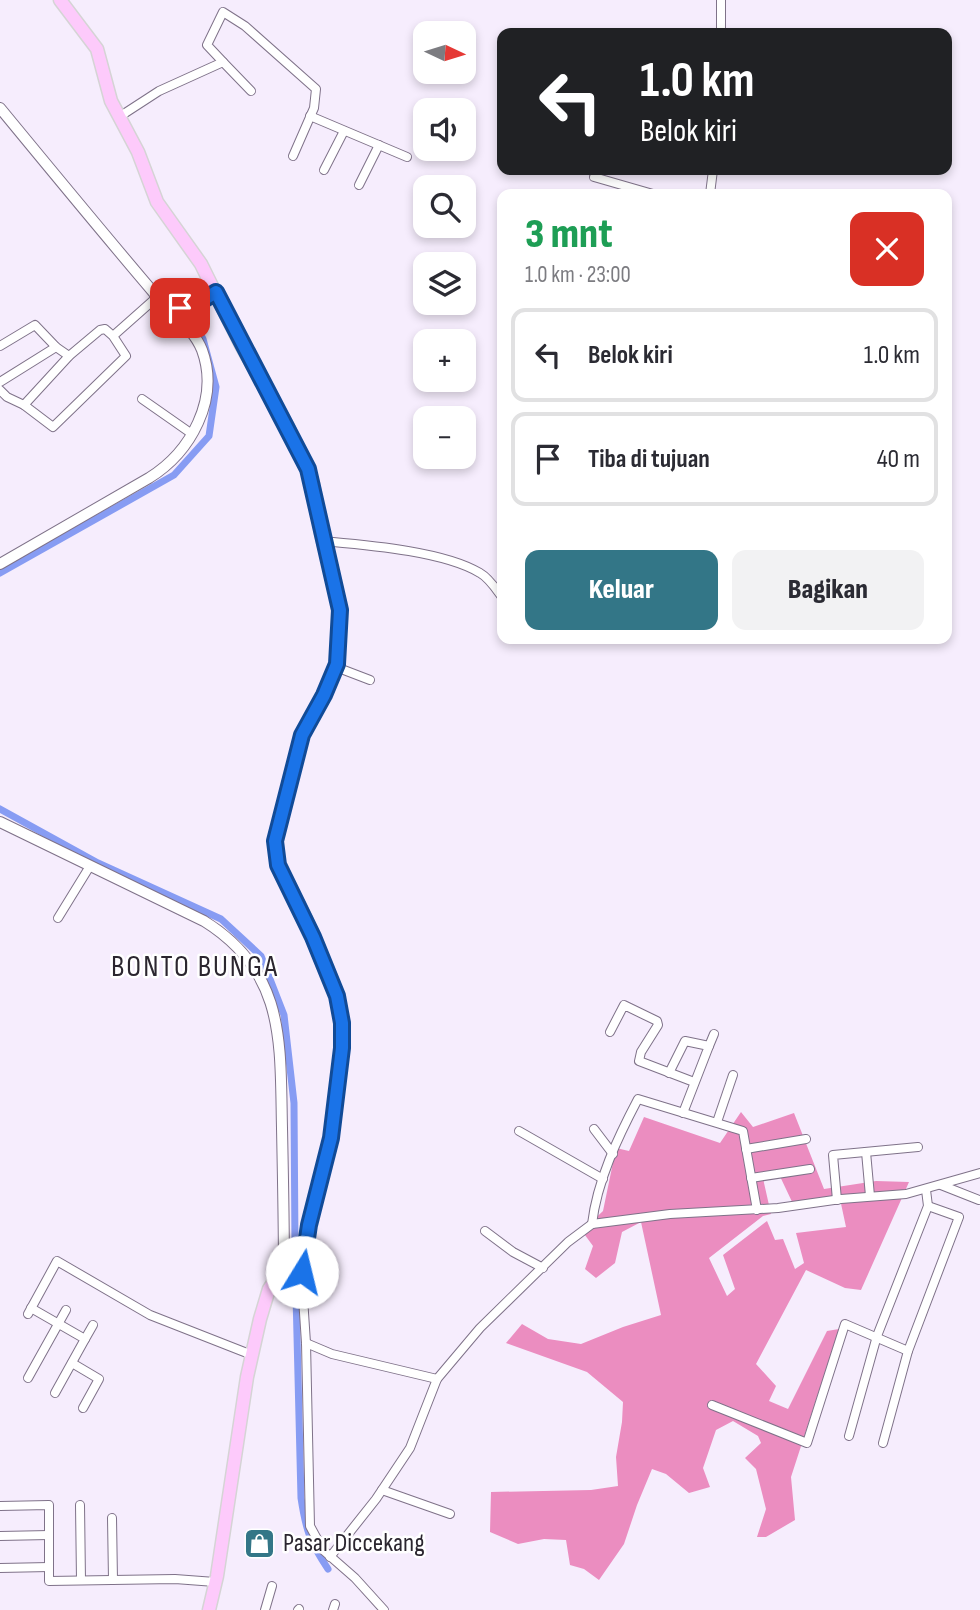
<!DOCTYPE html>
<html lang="id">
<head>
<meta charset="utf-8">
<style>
  :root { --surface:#fff; --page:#f2f2f3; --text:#2b2b33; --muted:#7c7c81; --line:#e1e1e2; --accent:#337687 }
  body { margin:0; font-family:"Sofia Sans Condensed",sans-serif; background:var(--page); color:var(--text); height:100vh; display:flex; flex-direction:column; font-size:26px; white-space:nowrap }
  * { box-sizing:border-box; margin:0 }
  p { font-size:23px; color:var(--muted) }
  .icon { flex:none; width:38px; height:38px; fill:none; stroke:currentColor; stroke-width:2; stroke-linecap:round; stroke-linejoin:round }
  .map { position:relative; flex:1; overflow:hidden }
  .panel { position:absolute; left:497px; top:189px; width:455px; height:455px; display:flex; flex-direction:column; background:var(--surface); border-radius:14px; box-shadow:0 4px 10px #0003 }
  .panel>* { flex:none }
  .hud { position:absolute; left:497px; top:28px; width:455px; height:147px; border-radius:14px; box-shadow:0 4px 10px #0003; background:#202124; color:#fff; overflow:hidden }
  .needle { width:46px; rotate:94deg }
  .fabs { position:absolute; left:413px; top:21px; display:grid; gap:14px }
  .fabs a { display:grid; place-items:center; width:63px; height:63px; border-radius:14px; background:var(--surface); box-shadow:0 4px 10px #0003; font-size:35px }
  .pin { position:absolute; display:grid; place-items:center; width:60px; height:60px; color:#fff; margin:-30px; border-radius:14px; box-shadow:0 4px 10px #0006 }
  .me { position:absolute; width:77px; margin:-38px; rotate:9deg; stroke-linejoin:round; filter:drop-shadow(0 0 5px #0008) }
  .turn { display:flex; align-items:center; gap:24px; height:147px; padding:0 28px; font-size:32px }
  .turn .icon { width:91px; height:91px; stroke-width:2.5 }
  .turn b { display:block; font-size:49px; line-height:60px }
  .round { display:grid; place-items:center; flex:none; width:74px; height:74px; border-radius:14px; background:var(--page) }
  .overview { display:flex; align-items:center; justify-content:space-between; height:119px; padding:0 28px }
  h1 { font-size:42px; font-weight:800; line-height:52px; color:#1e9e55 }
  .button { display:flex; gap:14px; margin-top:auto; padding:14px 28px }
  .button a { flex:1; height:80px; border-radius:14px; background:var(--accent); color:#fff; font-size:28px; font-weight:800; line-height:80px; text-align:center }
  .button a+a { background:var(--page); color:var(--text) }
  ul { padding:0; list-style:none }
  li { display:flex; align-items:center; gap:21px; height:94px; margin:0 14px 10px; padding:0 14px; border:4px solid var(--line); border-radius:14px }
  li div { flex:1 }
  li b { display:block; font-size:26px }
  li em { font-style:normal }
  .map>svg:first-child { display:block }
</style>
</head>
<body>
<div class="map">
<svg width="980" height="1610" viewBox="0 0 980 1610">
  <rect width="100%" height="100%" fill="#f6edfd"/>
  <path fill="#eb8dc0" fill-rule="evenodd" d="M741 1112 753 1127 794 1113 824 1189 876 1181 909 1182 861 1290 845 1288 806 1270 756 1364 776 1386 769 1401 788 1409 827 1331 839 1329 791 1477 795 1520 766 1537H757L766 1509 756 1469 745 1458 761 1443 758 1436 733 1421 716 1430 703 1468 710 1487 689 1493 666 1474 652 1469 637 1505 624 1544 599 1580 584 1569 570 1565 566 1540 544 1539 518 1544 490 1532 491 1492 591 1490 618 1486 616 1457 622 1422 623 1402 587 1372 506 1343 522 1324 548 1339 581 1344 623 1327 661 1315 641 1222 622 1232 615 1263 596 1278 585 1269 593 1246 582 1231 603 1211 616 1148 629 1151 644 1117 720 1143ZM777 1170 794 1206 840 1199 846 1227 796 1233 804 1263 795 1269 783 1239 775 1240 767 1221 723 1255 735 1289 727 1296 709 1258 763 1216 771 1214 762 1174Z"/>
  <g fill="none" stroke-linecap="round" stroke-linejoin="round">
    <g stroke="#879cf3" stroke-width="7">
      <polyline points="0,573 174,475 209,436 216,387 203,339 189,310"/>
      <polyline points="0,809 98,863 221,919 261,956 284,1015 294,1103 295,1248"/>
      <path d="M296 1295 301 1498C306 1531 310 1542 328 1569"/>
    </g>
    <defs>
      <g id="minor">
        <polyline points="721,33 721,0"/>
        <polyline points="223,62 207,45 223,12 245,26 316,89 314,108 293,156"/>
        <polyline points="310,116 407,157"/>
        <polyline points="119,117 159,91 223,62 251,91"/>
        <polyline points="324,170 344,131"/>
        <polyline points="594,177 653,194"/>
        <polyline points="359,185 379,145"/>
        <polyline points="710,194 713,170"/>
        <polyline points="172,313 186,302 200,302 216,292"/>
        <polyline points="113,336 105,329 100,330 69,356 24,405 53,427 126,356 113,336 157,297"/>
        <polyline points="0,346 35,325 56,347 69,356"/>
        <polyline points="0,382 56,347"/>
        <polyline points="0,390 7,397 24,405"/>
        <polyline points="142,399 192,434"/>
        <path d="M323 541C366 545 444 551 480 573 489 578 496 589 502 597"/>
        <polyline points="502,569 502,574"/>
        <polyline points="336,667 370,680"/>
        <polyline points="58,918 90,866"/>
        <polyline points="610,1032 624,1005 657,1021 658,1025 641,1052 639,1061 694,1082"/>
        <polyline points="709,1046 714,1034"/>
        <polyline points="669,1073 685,1041 709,1046 683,1113"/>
        <polyline points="717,1122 733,1075"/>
        <polyline points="594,1129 613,1154"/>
        <polyline points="519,1131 603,1179"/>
        <polyline points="746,1149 806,1139"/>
        <polyline points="866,1152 870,1196"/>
        <polyline points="751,1178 810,1169"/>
        <polyline points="941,1185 979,1200"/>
        <polyline points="837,1200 833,1155 918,1147"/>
        <path d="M592 1224C597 1181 618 1137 638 1099L743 1131 757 1210"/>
        <polyline points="485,1231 513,1252 543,1268"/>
        <polyline points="301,1267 306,1343 310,1526 323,1550 355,1578 384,1610"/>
        <polyline points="31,1308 85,1339 55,1393"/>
        <polyline points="28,1314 57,1261 150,1315 252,1355"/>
        <polyline points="85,1339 93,1325"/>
        <polyline points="306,1343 332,1354 437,1379"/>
        <polyline points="72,1363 99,1379 83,1408"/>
        <polyline points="28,1378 66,1310"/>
        <polyline points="712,1405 807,1443 845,1324 908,1351"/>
        <polyline points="849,1436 877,1336 928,1206 926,1190"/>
        <polyline points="883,1443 908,1351 959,1217 928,1206"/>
        <polyline points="382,1490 450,1514"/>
        <polyline points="80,1505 81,1580"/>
        <polyline points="0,1506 49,1505 49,1581 175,1579 215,1582"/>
        <polyline points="112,1518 113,1580"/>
        <polyline points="0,1536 49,1535"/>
        <polyline points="330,1557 376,1499 410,1448 437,1379 480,1328 568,1242 592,1224 670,1214 778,1208 841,1199 906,1194 980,1173"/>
        <polyline points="0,1568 49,1567"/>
        <polyline points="265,1610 272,1586"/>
        <polyline points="298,1610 299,1609"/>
        <polyline points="333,1610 335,1604"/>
      </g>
      <g id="tertiary">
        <path d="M0 108C51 170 102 232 154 293 169 312 193 327 202 350 220 399 191 452 149 478L0 564"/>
        <path d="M0 822 204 921C286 972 280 1042 282 1128 283 1177 284 1225 284 1273"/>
      </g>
      <polyline id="primary" points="60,0 97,49 111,101 138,152 157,202 201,264 241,345 288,427 313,484 321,533 339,604 338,660 324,695 302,735 275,846 278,865 306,919 320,954 337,996 343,1023 342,1048 331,1138 309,1225 305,1260 301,1267 278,1275 269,1289 260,1319 247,1377 217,1576 209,1610"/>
    </defs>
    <use href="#minor" stroke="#7f7289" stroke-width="10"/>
    <use href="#tertiary" stroke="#7f7289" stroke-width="12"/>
    <use href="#primary" stroke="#d5d4d5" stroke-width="15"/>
    <use href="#minor" stroke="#fff" stroke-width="8"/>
    <use href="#tertiary" stroke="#fff" stroke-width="10"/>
    <use href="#primary" stroke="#fdcafb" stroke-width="12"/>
  </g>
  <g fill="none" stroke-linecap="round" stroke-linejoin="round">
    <defs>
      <polyline id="route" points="180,308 189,300 200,302 216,292 308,469 340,610 337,664 324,695 302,735 275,841 278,865 313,937 337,996 342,1023 342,1048 331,1138 309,1225 302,1272"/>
    </defs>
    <use href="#route" stroke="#114b97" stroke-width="18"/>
    <use href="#route" stroke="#1a73e8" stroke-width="12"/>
  </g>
  <defs>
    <symbol id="shop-square" viewBox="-11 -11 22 22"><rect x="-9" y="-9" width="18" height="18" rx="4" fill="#337687" stroke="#fff"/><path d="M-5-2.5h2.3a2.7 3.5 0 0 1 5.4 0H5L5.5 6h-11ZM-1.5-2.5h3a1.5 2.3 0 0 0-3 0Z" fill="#fff"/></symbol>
  </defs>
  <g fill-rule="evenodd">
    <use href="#shop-square" x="242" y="1526" width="35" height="35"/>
  </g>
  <g text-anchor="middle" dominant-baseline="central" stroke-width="5" stroke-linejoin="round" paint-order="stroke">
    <g font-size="26" fill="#2b262f" stroke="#fff" text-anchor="start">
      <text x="283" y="1543">Pasar Diccekang</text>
    </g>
    <g font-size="30" letter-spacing="2" fill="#2b262f" stroke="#fff">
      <text x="195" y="967">BONTO BUNGA</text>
    </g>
  </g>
</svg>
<div class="fabs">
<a><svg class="needle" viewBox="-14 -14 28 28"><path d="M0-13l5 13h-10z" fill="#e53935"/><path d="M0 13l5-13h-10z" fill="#7c7c81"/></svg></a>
<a><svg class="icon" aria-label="sound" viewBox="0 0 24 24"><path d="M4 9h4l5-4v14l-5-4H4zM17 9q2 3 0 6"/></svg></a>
<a><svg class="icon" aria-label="search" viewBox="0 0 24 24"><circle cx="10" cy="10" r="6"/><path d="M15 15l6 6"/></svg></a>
<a><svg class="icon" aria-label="layers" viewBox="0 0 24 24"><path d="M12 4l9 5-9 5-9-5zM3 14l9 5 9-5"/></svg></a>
<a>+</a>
<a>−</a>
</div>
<div class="pin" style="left:180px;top:308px;background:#d93025"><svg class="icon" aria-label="arrive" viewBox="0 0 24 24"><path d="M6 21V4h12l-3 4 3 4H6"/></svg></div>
<svg class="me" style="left:302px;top:1272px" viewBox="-20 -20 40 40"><circle r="19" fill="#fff"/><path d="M0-13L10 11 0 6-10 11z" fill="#1a73e8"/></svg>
<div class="hud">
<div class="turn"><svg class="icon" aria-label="left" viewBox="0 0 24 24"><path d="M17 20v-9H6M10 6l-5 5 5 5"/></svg><div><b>1.0 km</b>Belok kiri</div></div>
</div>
<section class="panel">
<div class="overview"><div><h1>3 mnt</h1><p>1.0 km · 23:00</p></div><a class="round" style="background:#d93025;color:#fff"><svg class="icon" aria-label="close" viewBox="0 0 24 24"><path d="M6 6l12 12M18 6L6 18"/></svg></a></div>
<ul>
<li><svg class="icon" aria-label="left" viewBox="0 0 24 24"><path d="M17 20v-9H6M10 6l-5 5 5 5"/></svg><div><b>Belok kiri</b></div><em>1.0 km</em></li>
<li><svg class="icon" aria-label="arrive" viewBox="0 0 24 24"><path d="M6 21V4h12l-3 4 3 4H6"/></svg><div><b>Tiba di tujuan</b></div><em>40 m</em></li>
</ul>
<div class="button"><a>Keluar</a><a>Bagikan</a></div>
</section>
</div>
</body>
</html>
